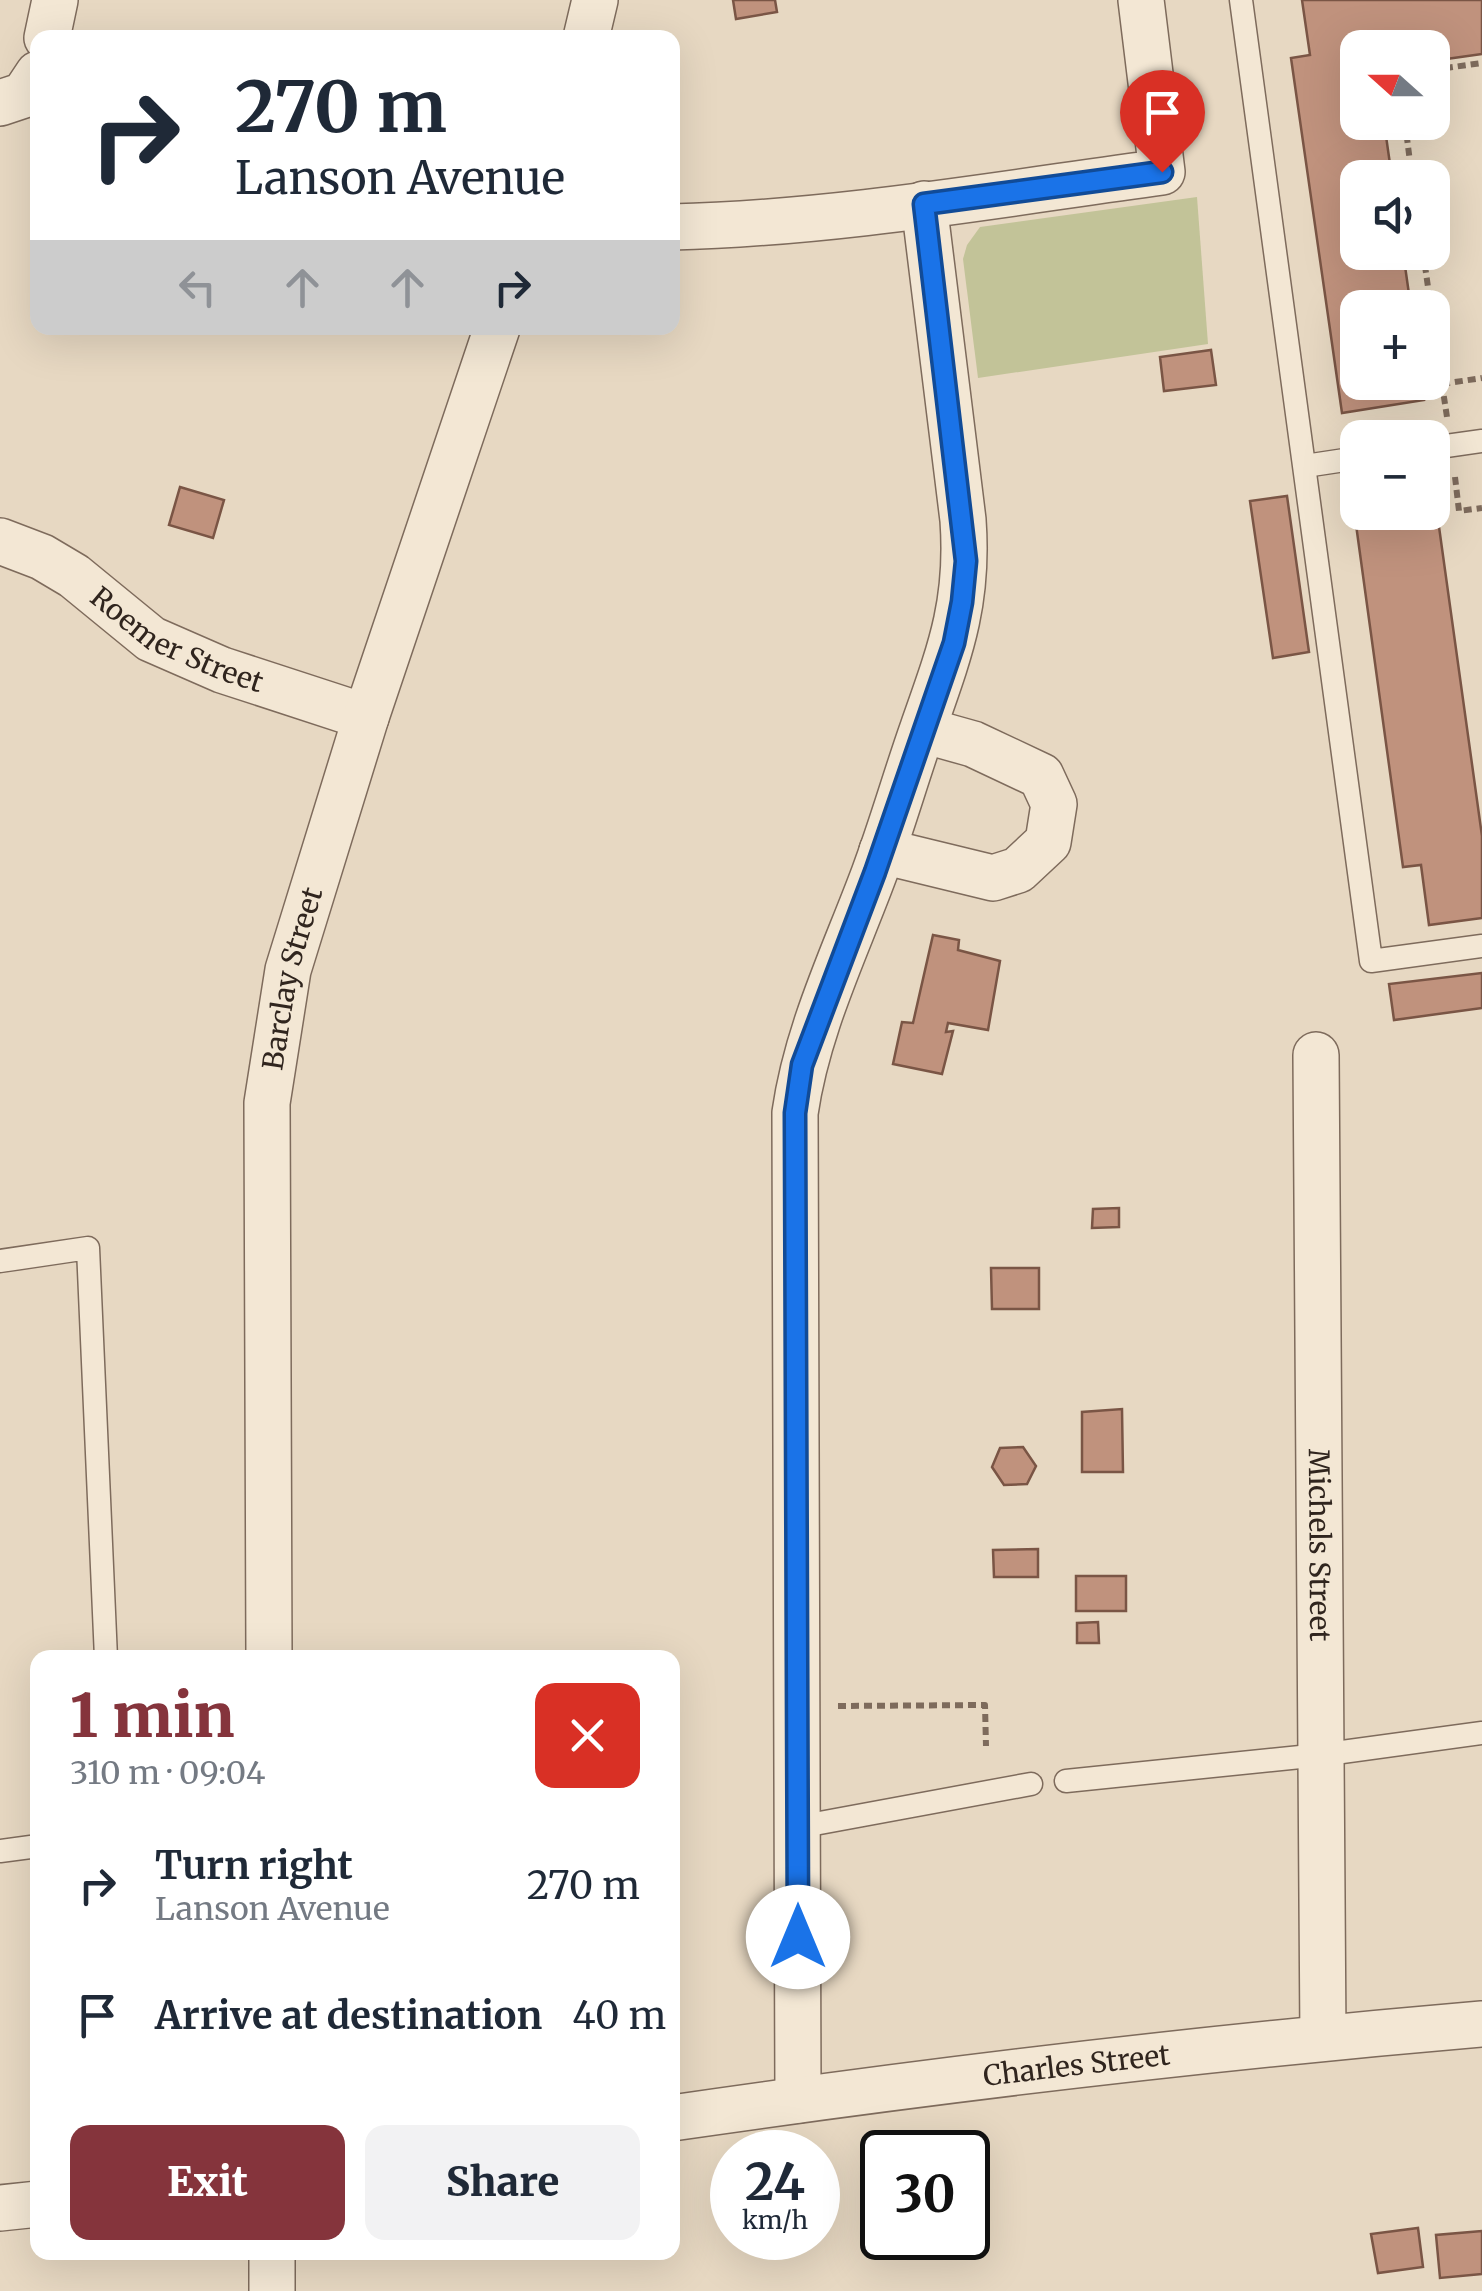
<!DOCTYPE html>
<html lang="en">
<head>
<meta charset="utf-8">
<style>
  :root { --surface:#fff; --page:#f2f2f3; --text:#1f2937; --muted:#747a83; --accent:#85343c }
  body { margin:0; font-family:Merriweather,serif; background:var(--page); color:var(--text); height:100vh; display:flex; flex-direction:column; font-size:38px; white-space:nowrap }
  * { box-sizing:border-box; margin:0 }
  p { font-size:32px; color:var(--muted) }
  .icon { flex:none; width:55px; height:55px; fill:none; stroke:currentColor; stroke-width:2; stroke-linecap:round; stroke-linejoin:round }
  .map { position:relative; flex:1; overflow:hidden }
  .drawer { position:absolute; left:30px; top:1650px; width:650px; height:610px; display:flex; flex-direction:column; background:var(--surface); border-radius:20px; box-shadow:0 10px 40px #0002 }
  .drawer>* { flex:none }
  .guide { position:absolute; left:30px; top:30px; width:650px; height:305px; border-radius:20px; box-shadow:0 10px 40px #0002; background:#fff; color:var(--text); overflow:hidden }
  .needle { width:65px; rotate:291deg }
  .fabs { position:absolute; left:1340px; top:30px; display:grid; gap:20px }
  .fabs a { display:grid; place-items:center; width:110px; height:110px; border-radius:20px; background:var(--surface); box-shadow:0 10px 40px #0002; font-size:50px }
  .speed { position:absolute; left:710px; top:2130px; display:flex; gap:20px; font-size:50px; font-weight:700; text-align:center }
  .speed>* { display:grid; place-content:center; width:130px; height:130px; border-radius:50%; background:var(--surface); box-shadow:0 10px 40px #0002; line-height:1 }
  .speed small { font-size:25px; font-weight:400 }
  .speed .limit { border:5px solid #111; border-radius:15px; background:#fff; color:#111 }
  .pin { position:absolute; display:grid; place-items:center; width:85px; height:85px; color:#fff; margin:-102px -42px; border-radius:50% 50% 50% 0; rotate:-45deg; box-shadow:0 0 10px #0007 }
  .pin .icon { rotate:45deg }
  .me { position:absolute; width:110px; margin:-55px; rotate:0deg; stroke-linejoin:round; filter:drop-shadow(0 0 8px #0008) }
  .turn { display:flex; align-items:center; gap:35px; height:210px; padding:0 40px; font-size:45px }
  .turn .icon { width:130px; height:130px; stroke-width:2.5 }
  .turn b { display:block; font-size:70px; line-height:85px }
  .lanes { display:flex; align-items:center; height:95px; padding:0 40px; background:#0003; justify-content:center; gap:50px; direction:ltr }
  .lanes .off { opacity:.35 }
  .round { display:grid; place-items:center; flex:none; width:105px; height:105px; border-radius:20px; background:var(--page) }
  .headline { display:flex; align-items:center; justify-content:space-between; height:170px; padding:0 40px }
  h1 { font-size:60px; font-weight:800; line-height:75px; color:var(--accent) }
  .primary-button { display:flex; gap:20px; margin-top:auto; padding:20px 40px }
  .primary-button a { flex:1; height:115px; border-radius:20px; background:var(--accent); color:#fff; font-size:40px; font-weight:800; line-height:115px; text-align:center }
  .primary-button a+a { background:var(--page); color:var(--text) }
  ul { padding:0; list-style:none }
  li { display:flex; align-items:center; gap:30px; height:130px; padding:0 40px }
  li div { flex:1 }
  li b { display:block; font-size:38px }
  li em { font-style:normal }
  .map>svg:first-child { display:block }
</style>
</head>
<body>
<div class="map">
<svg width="1482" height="2291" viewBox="0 0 1482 2291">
  <rect width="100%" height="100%" fill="#e7d8c2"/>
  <polygon fill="#c2c398" points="1197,197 1208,344 978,378 963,259 967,245 980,227"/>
  <g fill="#c0927d" stroke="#7a5545" stroke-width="2.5">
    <polygon points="733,0 775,0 777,12 736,19"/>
    <polygon points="1302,0 1482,0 1482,54 1432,61 1432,48 1358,48 1358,122 1384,122 1392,178 1358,178 1358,252 1403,252 1411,308 1358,308 1358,382 1421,382 1424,400 1342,413 1291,58 1310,55"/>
    <polygon points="1211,350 1216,385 1164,391 1160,357"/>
    <polygon points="180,487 224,500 213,538 169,525"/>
    <polygon points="1287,496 1309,652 1273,658 1250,501"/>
    <polygon points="1435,498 1482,836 1482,918 1429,925 1421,865 1403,867 1354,510 1358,512 1432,512"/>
    <polygon points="933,935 959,940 958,950 1000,961 988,1030 948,1023 946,1032 953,1031 942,1074 893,1064 902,1022 913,1023"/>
    <polygon points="1482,973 1482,1008 1394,1020 1389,984"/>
    <polygon points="1119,1208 1119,1227 1092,1228 1093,1209"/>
    <polygon points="991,1268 1039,1268 1039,1309 992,1309"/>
    <polygon points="1122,1409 1123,1472 1082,1472 1082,1412"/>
    <polygon points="1023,1447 1036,1466 1027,1484 1004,1485 992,1467 1000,1448"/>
    <polygon points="1038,1549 1038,1577 994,1577 993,1550"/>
    <rect x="1076" y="1576" width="50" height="35"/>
    <polygon points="1098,1622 1099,1643 1077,1643 1077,1623"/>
    <polygon points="1418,2228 1423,2267 1378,2273 1371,2234"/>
    <polygon points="1482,2231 1482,2274 1440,2278 1436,2235"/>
  </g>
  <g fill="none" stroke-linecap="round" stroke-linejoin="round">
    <defs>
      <g id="lane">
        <polyline points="1241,0 1371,961 1482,946"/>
        <polyline points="1432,448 1482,441"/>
        <polyline points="1305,466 1358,458"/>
        <polyline points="0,1261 88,1248 106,1658"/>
        <polyline points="1066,1781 1320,1755 1482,1733"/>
        <polyline points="798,1827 1031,1784"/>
        <polyline points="0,1851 38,1846"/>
      </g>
      <g id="street">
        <polyline points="47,38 55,0"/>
        <polyline points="586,38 595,0"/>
        <polyline points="0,103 24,95 38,74"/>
        <path d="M672 227C836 223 1000 194 1162 172L1141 0"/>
        <path id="s1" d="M0 541 42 557 74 576 151 639 222 670 366 717"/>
        <polyline points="882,851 993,878 1018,870 1048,842 1054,804 1041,776 973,744 923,730"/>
        <path id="s2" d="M1316 1055 1323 2038"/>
        <path id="s3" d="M269 1658 267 1103 288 970 366 717 497 328"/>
        <path d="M798 2100 795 1113C807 1029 845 952 874 874 892 826 906 776 923 728 950 651 969 603 963 520L924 204"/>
        <path id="s4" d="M672 2118C941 2079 1212 2047 1482 2024"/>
        <polyline points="0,2208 38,2204"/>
        <polyline points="272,2252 272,2291"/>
      </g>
    </defs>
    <use href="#lane" stroke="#7e6b5c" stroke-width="25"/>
    <use href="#street" stroke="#7e6b5c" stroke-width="48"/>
    <g stroke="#7e6b5c" stroke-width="6" stroke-dasharray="8 5" stroke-linecap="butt">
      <polyline points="1432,70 1482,63"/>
      <polyline points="1405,122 1412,178"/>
      <polyline points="1423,252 1431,308"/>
      <polyline points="1432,319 1447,417"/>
      <polyline points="1442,384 1482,378"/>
      <polyline points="1379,433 1406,429"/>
      <polyline points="1455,477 1459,511 1482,508"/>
      <polyline points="838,1706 985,1705 986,1746"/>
    </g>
    <use href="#lane" stroke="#f3e7d4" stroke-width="22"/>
    <use href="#street" stroke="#f3e7d4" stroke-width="45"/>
  </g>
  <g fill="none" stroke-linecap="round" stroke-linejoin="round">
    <defs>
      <polyline id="route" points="798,1937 795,1113 802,1065 875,872 954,643 962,602 966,561 924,204 1162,172"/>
    </defs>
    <use href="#route" stroke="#114b97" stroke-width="25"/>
    <use href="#route" stroke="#1a73e8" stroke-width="18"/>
  </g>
  <g text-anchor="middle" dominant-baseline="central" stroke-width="9" stroke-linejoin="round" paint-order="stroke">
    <g font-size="28" fill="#30251e" stroke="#efe4d0">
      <text stroke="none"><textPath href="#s1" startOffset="205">Roemer Street</textPath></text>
      <text stroke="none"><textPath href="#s3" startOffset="682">Barclay Street</textPath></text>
      <text stroke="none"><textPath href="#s2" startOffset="490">Michels Street</textPath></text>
      <text stroke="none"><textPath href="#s4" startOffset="408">Charles Street</textPath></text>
    </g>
  </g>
</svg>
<div class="fabs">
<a><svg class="needle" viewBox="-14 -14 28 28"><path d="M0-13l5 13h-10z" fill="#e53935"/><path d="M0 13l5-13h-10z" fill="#747a83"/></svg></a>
<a><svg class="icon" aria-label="sound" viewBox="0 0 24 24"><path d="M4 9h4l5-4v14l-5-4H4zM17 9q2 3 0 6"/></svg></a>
<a>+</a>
<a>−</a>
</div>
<div class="speed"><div>24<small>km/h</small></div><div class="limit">30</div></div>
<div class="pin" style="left:1162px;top:172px;background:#d93025"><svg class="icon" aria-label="arrive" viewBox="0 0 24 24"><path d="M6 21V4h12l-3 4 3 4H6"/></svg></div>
<svg class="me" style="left:798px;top:1937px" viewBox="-20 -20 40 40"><circle r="19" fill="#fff"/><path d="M0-13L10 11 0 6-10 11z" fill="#1a73e8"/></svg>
<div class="guide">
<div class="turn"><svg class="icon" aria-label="right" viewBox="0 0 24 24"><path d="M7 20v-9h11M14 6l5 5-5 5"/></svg><div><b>270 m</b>Lanson Avenue</div></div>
<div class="lanes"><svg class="icon off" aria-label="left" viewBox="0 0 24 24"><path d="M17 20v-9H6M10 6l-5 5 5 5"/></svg><svg class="icon off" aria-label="ahead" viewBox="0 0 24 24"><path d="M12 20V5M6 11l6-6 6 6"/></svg><svg class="icon off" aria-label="ahead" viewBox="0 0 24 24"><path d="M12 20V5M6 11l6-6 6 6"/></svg><svg class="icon" aria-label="right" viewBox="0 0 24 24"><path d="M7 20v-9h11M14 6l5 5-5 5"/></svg></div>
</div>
<section class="drawer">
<div class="headline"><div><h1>1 min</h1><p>310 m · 09:04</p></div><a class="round" style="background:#d93025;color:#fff"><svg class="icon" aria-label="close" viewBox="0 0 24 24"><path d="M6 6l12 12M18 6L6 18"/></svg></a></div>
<ul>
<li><svg class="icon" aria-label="right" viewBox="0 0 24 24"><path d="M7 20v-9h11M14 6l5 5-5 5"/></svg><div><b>Turn right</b><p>Lanson Avenue</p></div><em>270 m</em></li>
<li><svg class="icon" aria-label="arrive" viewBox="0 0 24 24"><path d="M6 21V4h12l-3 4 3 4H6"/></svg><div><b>Arrive at destination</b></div><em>40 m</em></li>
</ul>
<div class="primary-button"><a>Exit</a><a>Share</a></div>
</section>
</div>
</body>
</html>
